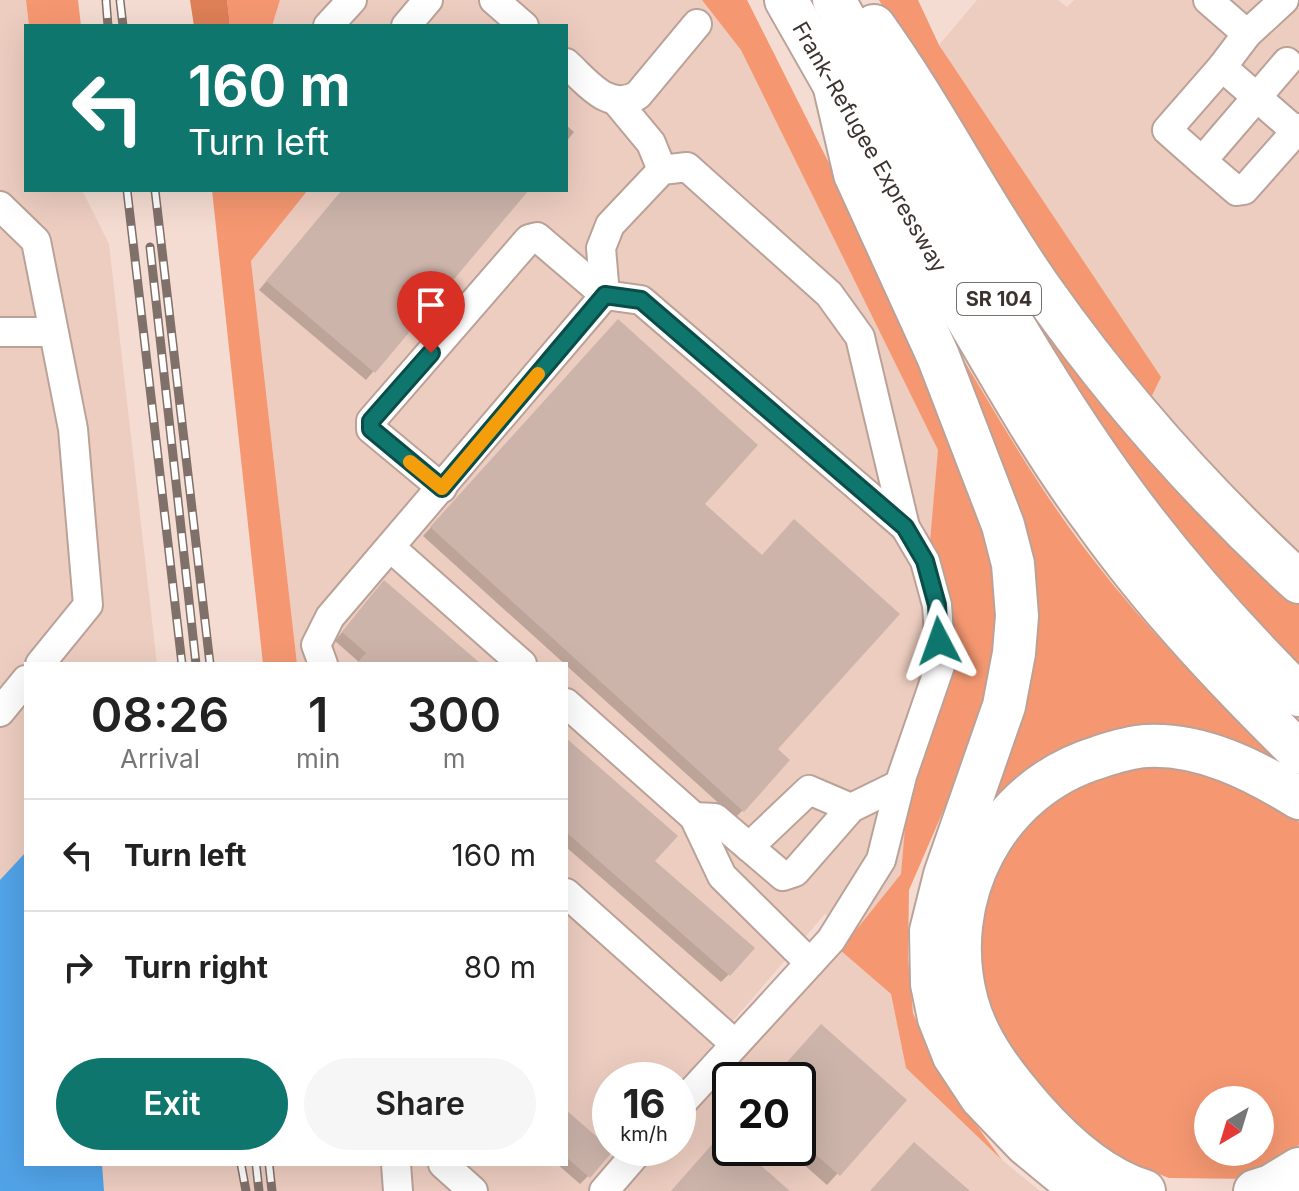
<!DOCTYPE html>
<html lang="en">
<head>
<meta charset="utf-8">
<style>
  :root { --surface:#fff; --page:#f6f6f6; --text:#222; --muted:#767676; --line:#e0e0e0; --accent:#0f766e }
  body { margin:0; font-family:Inter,sans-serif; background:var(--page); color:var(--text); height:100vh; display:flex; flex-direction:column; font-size:30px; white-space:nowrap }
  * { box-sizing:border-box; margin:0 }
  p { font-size:26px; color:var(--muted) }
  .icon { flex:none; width:44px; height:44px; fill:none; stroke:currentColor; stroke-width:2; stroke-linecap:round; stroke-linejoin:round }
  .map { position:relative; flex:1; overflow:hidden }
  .details { position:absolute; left:24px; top:662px; width:544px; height:504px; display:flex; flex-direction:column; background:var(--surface); border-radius:0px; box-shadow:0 8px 32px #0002 }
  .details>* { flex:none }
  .hud { position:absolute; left:24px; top:24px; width:544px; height:168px; border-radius:0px; box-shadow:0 8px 32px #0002; background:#0f766e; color:#fff; overflow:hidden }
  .needle { width:52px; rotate:218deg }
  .fabs { position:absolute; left:1194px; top:1086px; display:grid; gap:16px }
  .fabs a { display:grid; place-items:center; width:80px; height:80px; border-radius:50%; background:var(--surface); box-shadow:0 8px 32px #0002; font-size:40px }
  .speed { position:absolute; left:592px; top:1062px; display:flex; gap:16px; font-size:40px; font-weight:700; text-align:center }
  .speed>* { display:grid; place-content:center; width:104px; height:104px; border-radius:50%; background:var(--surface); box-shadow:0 8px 32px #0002; line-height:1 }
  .speed small { font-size:20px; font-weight:400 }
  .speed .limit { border:4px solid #111; border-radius:12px; background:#fff; color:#111 }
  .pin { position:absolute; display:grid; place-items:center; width:68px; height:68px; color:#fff; margin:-82px -34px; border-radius:50% 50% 50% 0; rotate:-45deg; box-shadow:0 0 8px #0007 }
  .pin .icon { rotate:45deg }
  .me { position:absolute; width:88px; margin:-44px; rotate:356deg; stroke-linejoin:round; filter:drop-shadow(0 0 6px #0008) }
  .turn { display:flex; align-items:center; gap:28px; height:168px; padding:0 32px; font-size:36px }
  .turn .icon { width:104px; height:104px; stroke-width:2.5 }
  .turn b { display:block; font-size:56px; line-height:68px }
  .eta { display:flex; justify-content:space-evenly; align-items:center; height:136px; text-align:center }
  .eta b { font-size:48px; font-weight:600; line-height:56px }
  .cta { display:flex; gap:16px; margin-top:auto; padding:16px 32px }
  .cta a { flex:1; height:92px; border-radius:48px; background:var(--accent); color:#fff; font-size:32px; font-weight:600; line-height:92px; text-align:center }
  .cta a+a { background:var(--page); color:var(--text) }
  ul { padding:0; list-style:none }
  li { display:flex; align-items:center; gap:24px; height:112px; padding:0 32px; border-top:2px solid var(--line) }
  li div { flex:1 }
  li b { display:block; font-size:30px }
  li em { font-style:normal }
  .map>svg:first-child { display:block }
</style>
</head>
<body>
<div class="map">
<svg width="1299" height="1191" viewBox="0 0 1299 1191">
  <rect width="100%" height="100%" fill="#f5dcd2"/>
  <g fill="#edcdc0" fill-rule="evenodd">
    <path d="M0 0H26L29 26H26V190H82L109 244 157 664H26V1164H566V664H297L251 261 308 190H566V26H272L280 0H747L850 205 986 515 909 890 865 945 825 914 678 1085V1080H610V1148H678V1101L840 950 891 994 906 1068 1002 1160 1040 1191H0ZM730 1080H798V1148H730Z"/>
    <polygon points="977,0 1058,0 1067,7 1074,0 1299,0 1299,564 1146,408 939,45"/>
  </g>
  <g fill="#f59871" fill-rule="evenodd">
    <polygon points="26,0 78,0 81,26 29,26"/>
    <polygon points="227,0 280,0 272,26 230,26"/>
    <polygon points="702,0 747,0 850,205 986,515 999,591 993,696 909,890 908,958 913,1013 938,1073 1002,1160 906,1068 891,994 840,950 901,874 938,450 741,50"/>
    <polygon points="879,0 918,0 939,45 1161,377 1146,408 915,68"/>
    <polygon points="212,190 308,190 251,261 297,664 263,664"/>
    <polygon points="1048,320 1299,597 1299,667 1181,533 1110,440 1039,327"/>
    <path d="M944 327C991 405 1036 486 1092 558 1154 639 1227 710 1299 781L1173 736 976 837 1026 681Z"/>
    <path d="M1127 763C1143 763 1161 761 1177 763 1223 768 1263 794 1299 822V1145L1253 1179 1169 1178 1121 1159 1085 1134 1030 1079 988 1022 973 965 991 860 1034 807ZM1208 1100H1260V1152H1208Z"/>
  </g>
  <polygon fill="#de7f57" points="190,0 227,0 230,26 194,26"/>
  <polygon fill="#51a3e8" points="26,852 26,1164 102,1164 104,1191 0,1191 0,880"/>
  <g fill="#0003">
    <polygon points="566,125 574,132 566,142"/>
    <polygon points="343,190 526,190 366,380 259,290"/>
    <polygon points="610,330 702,504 762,557 775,749 743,810 735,818 423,536"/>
    <polygon points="376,590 478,664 358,664 359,662 335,641"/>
    <polygon points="566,741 729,974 721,982 566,847"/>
    <polygon points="821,1026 904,1100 827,1185 785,1148 798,1148 798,1080 772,1080"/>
    <polygon points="566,1112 588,1176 580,1184 557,1164 566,1164"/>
  </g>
  <g fill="#ccb4aa">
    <polygon points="342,190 529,190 375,373 266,281"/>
    <polygon points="618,319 758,445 705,504 762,555 794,519 900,614 778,749 790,760 744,812 430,527"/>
    <polygon points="384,580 481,664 356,664 366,653 342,632"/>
    <polygon points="566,738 678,836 655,861 755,948 730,976 566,832"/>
    <polygon points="821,1024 907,1100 840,1176 798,1139 798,1080 771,1080"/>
    <polygon points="566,1110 613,1151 590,1178 566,1157"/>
    <polygon points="730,1124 730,1148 741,1148 790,1191 671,1191"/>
    <polygon points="914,1142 970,1191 870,1191"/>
  </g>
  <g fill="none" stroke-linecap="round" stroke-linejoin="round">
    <defs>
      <g id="minor">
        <polyline points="494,0 524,26"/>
        <polyline points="1208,0 1247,34 1222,67 1299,134"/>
        <polyline points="328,26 352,0"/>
        <polyline points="406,26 428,0"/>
        <polyline points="1247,34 1284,0"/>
        <polyline points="1287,62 1202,161 1237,191 1244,190 1299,128"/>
        <path d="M566 63C587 82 609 113 638 95L697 24"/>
        <polyline points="617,102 651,143 662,170"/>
        <polyline points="1202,161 1167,130 1222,67"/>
        <polyline points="0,206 36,241 73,429 88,605 40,664"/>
        <polyline points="605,295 601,248 610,225 662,170 687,167 829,294 860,337 905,527"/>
        <polyline points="0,332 53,332"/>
        <polyline points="442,488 371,429 371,421 529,239 537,237 605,295"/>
        <polyline points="390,547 522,664"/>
        <polyline points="323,664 316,645 330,617 605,295 641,300 905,527 925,561 937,605 941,663 902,776 881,860 831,940 678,1107"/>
        <polyline points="566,703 694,817 722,876 810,963"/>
        <polyline points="0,712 26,680"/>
        <polyline points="851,808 809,790 749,847 783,876 795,872 851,808 900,784"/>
        <polyline points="694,817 715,818 749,847"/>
        <polyline points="566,893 735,1044"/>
        <polyline points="396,1164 398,1191"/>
        <polyline points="443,1164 473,1191"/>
        <polyline points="604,1191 641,1148"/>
      </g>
      <g id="highway">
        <path d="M786 0C843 102 901 204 960 306 1003 379 1044 453 1095 521 1155 605 1226 680 1299 752"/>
        <path d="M834 0C926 168 1013 343 1127 498 1179 568 1237 633 1299 695"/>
        <path d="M874 26C935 111 982 206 1043 292 1118 398 1203 494 1299 582"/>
        <polyline points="835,88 855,174 938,356 1003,525 1013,564 1017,616 1014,653 1004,706 945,875 931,931 932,984 939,1018 954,1056 981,1097 1026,1144 1083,1191"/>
        <path d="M1144 1191C1102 1178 1062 1142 1033 1109 1006 1078 978 1043 967 1002 939 899 995 788 1099 757 1114 752 1130 747 1146 746 1201 743 1254 770 1299 798"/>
        <polyline points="1255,1191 1271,1186 1299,1169"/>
      </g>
    </defs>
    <use href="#minor" stroke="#baa298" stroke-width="32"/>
    <use href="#highway" stroke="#baa298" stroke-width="46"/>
    <use href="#minor" stroke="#fff" stroke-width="28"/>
    <use href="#highway" stroke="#fff" stroke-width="42"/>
    <defs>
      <g id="rail">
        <polyline points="106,0 108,26"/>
        <polyline points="120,0 123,26"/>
        <polyline points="127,190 182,664"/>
        <polyline points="155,190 210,664"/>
        <polyline points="150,247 196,664"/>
        <polyline points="241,1164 246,1191"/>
        <polyline points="256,1164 259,1191"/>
        <polyline points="269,1164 272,1191"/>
      </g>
    </defs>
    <use href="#rail" stroke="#80706a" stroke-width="9"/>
    <use href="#rail" stroke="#fff" stroke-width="6" stroke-dasharray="18" stroke-linecap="butt"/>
  </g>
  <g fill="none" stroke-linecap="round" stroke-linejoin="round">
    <defs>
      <polyline id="route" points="431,353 371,421 371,429 442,488 605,295 641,300 905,527 925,561 937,605 939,641"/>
    </defs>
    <use href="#route" stroke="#0a4d48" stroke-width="20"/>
    <use href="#route" stroke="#0f766e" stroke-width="14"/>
    <polyline stroke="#f59e0b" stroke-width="14" points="410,462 442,488 538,374"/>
  </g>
  <g text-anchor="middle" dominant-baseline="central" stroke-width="8" stroke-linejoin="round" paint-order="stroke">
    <rect fill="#fff" stroke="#76706d" stroke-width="2" x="957" y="283" width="84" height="32" rx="6"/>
    <g font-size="20" font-weight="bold" fill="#3c322e">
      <text x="999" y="299">SR 104</text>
    </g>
    <g font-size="22" fill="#3c322e" stroke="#fff">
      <text transform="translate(870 147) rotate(60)">Frank-Refugee Expressway</text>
    </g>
  </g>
</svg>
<div class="fabs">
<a><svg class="needle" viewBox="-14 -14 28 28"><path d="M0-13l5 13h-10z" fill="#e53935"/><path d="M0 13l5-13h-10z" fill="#767676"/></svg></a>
</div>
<div class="speed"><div>16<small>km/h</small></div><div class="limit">20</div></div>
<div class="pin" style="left:431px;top:353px;background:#d93025"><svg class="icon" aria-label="arrive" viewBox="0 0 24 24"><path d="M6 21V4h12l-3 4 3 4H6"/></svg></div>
<svg class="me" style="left:939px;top:641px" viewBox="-20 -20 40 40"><path d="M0-17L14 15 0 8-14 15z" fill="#0f766e" stroke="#fff" stroke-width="4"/></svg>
<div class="hud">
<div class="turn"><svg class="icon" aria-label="left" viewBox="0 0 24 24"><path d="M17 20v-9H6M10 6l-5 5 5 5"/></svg><div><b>160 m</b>Turn left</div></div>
</div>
<section class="details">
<div class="eta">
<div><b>08:26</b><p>Arrival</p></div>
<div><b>1</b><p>min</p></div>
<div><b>300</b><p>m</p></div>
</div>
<ul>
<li><svg class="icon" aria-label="left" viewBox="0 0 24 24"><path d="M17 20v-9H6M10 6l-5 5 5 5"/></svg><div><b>Turn left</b></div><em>160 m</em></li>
<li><svg class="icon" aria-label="right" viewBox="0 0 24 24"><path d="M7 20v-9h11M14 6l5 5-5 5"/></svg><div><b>Turn right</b></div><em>80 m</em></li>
</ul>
<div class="cta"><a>Exit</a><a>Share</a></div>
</section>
</div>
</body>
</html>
